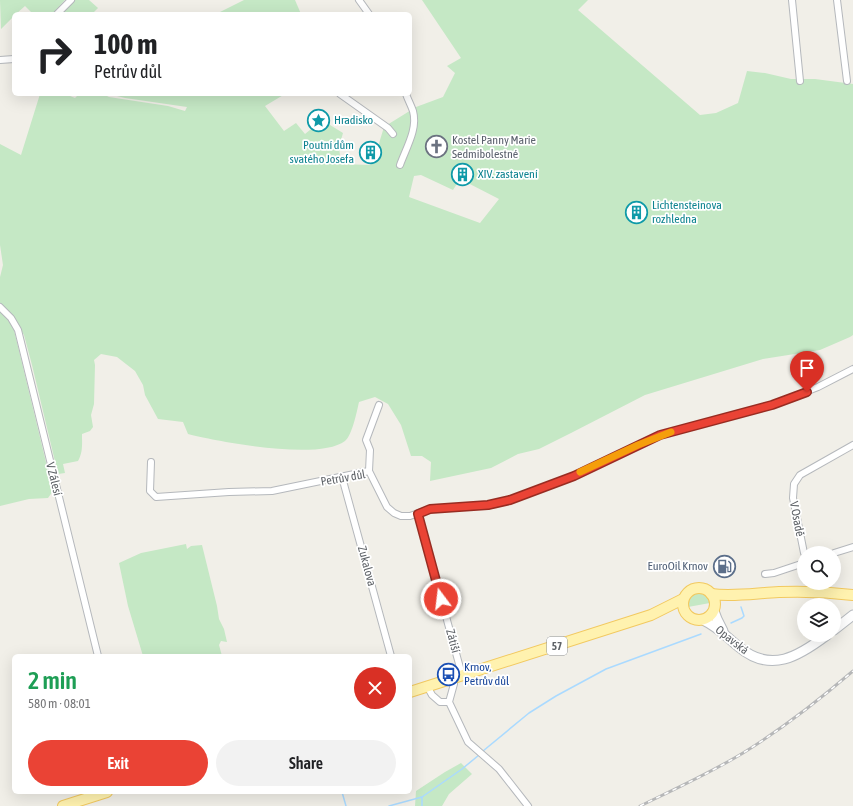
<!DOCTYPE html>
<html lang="en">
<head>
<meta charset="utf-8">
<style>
  :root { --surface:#fff; --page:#f2f2f2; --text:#202124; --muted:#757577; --accent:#ea4335 }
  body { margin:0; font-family:"Asap Condensed",sans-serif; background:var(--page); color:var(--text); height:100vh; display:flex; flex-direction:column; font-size:15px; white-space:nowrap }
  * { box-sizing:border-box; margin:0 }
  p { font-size:13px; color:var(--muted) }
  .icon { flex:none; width:22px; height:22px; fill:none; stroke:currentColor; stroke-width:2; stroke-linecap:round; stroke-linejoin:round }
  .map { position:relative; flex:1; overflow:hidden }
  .drawer { position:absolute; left:12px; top:654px; width:400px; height:140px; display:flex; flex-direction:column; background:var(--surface); border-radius:6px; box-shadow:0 4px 16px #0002 }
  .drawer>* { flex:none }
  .banner { position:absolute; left:12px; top:12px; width:400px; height:84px; border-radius:6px; box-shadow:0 4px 16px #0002; background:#fff; color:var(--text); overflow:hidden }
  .controls { position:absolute; left:797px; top:546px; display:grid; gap:8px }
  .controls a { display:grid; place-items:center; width:44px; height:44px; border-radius:50%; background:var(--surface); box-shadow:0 4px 16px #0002; font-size:20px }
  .pin { position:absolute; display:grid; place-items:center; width:34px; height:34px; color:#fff; margin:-41px -17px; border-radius:50% 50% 50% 0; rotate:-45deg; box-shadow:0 0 4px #0007 }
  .pin .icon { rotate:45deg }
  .me { position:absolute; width:44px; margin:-22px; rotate:345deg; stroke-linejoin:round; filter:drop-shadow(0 0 3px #0008) }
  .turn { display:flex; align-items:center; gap:14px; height:84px; padding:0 16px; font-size:18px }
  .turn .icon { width:52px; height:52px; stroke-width:2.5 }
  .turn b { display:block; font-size:28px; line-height:34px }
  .round { display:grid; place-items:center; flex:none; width:42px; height:42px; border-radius:21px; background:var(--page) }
  .head { display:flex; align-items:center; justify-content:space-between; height:68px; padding:0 16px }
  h1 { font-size:24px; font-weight:600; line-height:30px; color:#1e9e55 }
  .cta { display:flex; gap:8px; margin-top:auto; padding:8px 16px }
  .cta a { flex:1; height:46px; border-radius:24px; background:var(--accent); color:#fff; font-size:16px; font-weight:600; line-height:46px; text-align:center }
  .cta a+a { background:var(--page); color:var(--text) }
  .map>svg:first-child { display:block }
</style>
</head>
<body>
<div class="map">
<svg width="853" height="806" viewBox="0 0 853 806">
  <rect width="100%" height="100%" fill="#f1efe8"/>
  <g fill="#c5e8c5" fill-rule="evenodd">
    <polygon points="0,0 65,0 52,14 33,14 25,6 16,14 14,14 14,16 1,29"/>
    <polygon points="73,0 89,0 98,8 92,14 60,14"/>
    <polygon points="244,0 295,0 301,14 216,14"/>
    <path d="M422 0H588L578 10 700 115 716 113 738 103 747 71 765 73 791 79H815L853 84V335L850 337 820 350 763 359 645 395 571 433 539 449 518 454 491 468 430 481 431 462 422 456H411L401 425 388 404 375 397 359 402C357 411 352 436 345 441 319 461 220 442 188 434L183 422 158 419 145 395 143 385 135 371 117 357 101 354 94 360 95 365 94 404 91 415 93 427 90 431 82 434C82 444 83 452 78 461L63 464 65 473 58 474 32 365 24 335 11 314 0 303V277L3 265 0 245V144L21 155 40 94H65L75 98 79 94H103L109 97 168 106 185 111 187 107 125 98 109 94H285L265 106 284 131 296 123 305 134 322 120 343 133 339 147 341 164 370 165 373 163 384 127 387 125 416 107 443 97 455 73 447 66 461 58ZM421 175 453 190 460 179 499 199 480 223 409 197 414 176Z"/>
    <polygon points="0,311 13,326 53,491 48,498 29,499 0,506"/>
    <polygon points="186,544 187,549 191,546 202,545 217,606 219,619 224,629 227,642 221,641 219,645 222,656 143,656 128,606 119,563 141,553"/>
    <path d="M696 593C703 593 708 596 710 603L688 607 689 598Z"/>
    <polygon points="461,763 472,774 449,794 442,806 415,806 416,791 445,772"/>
  </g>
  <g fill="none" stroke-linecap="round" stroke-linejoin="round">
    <g stroke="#aadaff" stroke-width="1.5">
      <polyline points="731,623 742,618 744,616 741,607"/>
      <polyline points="483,751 529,713 556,696 606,669 701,634"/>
      <polyline points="342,792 346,806"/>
      <polyline points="389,806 422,797 462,769 479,755"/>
      <polyline points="422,806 422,797"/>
    </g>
    <defs>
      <g id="minor">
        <polyline points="359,0 369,14"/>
        <polyline points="792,0 800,81"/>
        <polyline points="837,0 847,81"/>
        <polyline points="57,14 71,0"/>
        <polyline points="0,60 14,59"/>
        <polyline points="340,94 388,128 393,134"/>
        <path d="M400 165C406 148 418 129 413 111 411 105 408 100 406 94"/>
        <polyline points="0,307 11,318 18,330 98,656"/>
        <polyline points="151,462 150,491 156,497 229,492 272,491 369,471 387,507 394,513 401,516 410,516 430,509 488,505 510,500 574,476 660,435 772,405 818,387 853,369"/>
        <polyline points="369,471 370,450 366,440 379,405"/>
        <polyline points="342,477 391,656"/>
        <polyline points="418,514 462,675"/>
        <polyline points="804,553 793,498 794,484 800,475 853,445"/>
        <polyline points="834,553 853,547"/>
        <polyline points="765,574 774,573 804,563"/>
        <polyline points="453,678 454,684 449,702 468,742 499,769 528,806"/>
        <polyline points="427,686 432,695 440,702 449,702"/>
      </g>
      <g id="secondary">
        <polyline points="714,611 717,619 723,631"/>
        <path d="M703 620C718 627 727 637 739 647 771 674 799 656 827 635"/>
        <polyline points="834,630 853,615"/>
      </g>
      <g id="primary">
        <circle cx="699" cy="604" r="16"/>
        <path d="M711 594C734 597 756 593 779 592 804 591 828 592 853 595"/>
        <polyline points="410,692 651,615 683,599"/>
        <polyline points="63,806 107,792"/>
      </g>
    </defs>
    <use href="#minor" stroke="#b5b8bc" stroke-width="8"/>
    <use href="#secondary" stroke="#b6babf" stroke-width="11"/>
    <use href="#primary" stroke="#f2c960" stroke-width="12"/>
    <use href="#minor" stroke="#fff" stroke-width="6"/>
    <use href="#secondary" stroke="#fff" stroke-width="9"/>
    <use href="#primary" stroke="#fff2af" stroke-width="10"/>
    <defs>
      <path id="rail" d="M640 806C675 789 710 773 743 753 782 729 818 701 853 671"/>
    </defs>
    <use href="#rail" stroke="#b6b7b8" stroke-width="3"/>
    <use href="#rail" stroke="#fff" stroke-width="1.5" stroke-dasharray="4.5" stroke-linecap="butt"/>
  </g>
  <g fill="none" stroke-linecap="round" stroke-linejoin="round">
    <defs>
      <polyline id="route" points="441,599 418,514 430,509 488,505 510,500 574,476 660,435 772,405 807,392"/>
    </defs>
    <use href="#route" stroke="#982c22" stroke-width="10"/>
    <use href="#route" stroke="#ea4335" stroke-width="7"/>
    <polyline stroke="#f59e0b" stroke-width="7" points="580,472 638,445 671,432"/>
  </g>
  <defs>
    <symbol id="sight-ring" viewBox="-11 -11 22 22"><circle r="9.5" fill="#fff" stroke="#0f9aa8" stroke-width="1.5"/><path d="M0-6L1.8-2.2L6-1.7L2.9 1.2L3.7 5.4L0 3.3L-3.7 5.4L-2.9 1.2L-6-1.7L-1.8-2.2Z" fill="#0f9aa8"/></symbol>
    <symbol id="church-ring" viewBox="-11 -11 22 22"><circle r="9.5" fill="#fff" stroke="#6b7280" stroke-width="1.5"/><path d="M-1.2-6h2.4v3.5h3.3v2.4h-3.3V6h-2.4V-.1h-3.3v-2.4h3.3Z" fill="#6b7280"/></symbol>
    <symbol id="building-ring" viewBox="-11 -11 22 22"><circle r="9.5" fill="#fff" stroke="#0f9aa8" stroke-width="1.5"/><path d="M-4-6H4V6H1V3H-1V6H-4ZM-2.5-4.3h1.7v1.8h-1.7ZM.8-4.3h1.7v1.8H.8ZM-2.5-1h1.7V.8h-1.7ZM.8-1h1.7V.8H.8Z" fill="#0f9aa8"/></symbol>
    <symbol id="fuel-ring" viewBox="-11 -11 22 22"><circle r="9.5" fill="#fff" stroke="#5c6f8a" stroke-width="1.5"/><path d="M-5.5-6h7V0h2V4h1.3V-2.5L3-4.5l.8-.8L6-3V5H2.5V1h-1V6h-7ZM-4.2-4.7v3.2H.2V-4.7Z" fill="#5c6f8a"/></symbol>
    <symbol id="bus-ring" viewBox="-11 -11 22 22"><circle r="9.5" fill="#fff" stroke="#1a4fb4" stroke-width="1.5"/><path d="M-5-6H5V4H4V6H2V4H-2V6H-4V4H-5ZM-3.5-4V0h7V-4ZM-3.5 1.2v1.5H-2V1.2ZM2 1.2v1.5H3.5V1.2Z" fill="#1a4fb4"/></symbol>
  </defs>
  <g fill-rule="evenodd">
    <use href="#sight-ring" x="306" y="108" width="25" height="25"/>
    <use href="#church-ring" x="424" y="134" width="25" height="25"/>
    <use href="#building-ring" x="358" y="140" width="25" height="25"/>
    <use href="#building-ring" x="450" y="162" width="25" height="25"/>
    <use href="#building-ring" x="624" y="200" width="25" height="25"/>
    <use href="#fuel-ring" x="712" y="554" width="25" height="25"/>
    <use href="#bus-ring" x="436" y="662" width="25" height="25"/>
  </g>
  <g text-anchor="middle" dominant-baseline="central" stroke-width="3.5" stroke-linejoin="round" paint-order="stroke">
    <rect fill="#fff" stroke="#8f9295" stroke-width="1" x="547" y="637" width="20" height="18" rx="3"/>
    <g font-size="11" font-weight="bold" fill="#5f6368">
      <text x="557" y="646">57</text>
    </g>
    <g font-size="12" fill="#0d838f" stroke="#fff" text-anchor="start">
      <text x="334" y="120">Hradisko</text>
      <text x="354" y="145" text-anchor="end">Poutní dům<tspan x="354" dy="14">svatého Josefa</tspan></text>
      <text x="478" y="174">XIV. zastavení</text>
      <text x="652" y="205">Lichtensteinova<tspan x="652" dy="14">rozhledna</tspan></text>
    </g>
    <g font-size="12" fill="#5b616d" stroke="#fff" text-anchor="start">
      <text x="452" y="140">Kostel Panny Marie<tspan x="452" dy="14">Sedmibolestné</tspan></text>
    </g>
    <g font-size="12" fill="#5f6368" stroke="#fff">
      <text transform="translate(343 478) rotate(-10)">Petrův důl</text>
      <text transform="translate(54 479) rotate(76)">V Zálesí</text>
      <text transform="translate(797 519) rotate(79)">V Osadě</text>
      <text transform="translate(367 566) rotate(75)">Zukalova</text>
      <text transform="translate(732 640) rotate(38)">Opavská</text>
      <text transform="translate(453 641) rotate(75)">Zátiší</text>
    </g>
    <g font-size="12" fill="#4e5e75" stroke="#fff" text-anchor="end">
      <text x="708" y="566">EuroOil Krnov</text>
    </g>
    <g font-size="12" fill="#164399" stroke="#fff" text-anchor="start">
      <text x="464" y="667">Krnov,<tspan x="464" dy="14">Petrův důl</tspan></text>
    </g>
  </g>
</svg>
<div class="controls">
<a><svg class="icon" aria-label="search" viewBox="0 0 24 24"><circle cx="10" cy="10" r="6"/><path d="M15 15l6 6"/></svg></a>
<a><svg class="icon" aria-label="layers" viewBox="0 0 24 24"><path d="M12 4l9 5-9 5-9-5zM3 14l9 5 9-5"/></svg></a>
</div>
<div class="pin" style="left:807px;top:392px;background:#d93025"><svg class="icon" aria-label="arrive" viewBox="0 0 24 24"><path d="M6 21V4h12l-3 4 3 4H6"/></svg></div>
<svg class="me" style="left:441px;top:599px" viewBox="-20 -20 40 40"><circle r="17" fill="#ea4335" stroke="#fff" stroke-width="3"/><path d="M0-11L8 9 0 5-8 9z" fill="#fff"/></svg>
<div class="banner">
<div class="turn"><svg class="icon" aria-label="right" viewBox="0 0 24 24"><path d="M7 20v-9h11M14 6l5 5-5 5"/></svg><div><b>100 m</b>Petrův důl</div></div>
</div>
<section class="drawer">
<div class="head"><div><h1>2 min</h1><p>580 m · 08:01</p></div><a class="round" style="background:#d93025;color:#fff"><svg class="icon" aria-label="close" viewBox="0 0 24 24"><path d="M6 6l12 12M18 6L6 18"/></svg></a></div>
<div class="cta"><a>Exit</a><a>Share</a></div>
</section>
</div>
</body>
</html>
